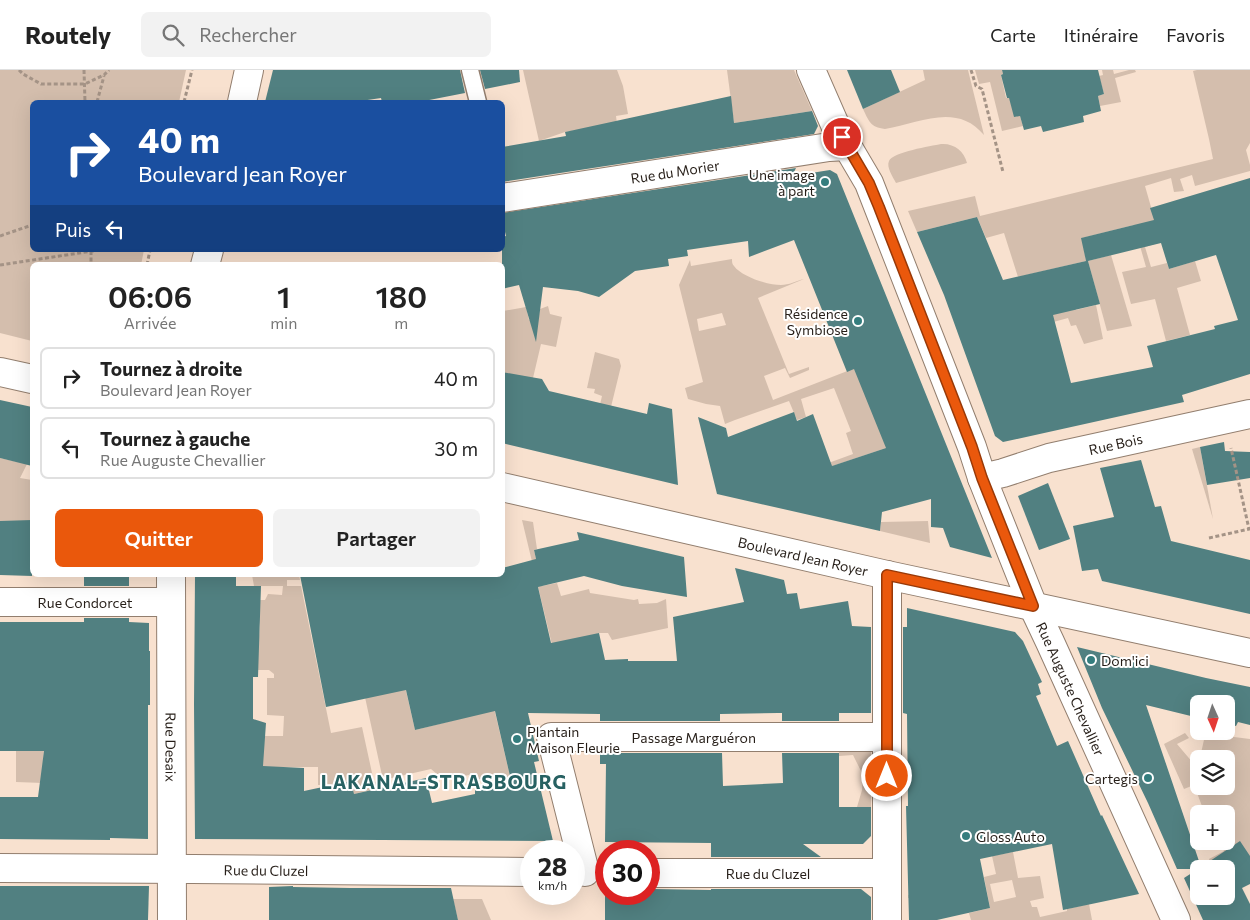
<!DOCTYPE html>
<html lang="fr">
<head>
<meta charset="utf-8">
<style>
  :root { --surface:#fff; --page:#f2f2f2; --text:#222; --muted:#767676; --line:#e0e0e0; --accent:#ea580c }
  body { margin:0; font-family:Commissioner,sans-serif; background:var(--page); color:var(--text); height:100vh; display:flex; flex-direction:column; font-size:19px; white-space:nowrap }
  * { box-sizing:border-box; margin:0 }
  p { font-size:16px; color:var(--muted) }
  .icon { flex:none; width:28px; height:28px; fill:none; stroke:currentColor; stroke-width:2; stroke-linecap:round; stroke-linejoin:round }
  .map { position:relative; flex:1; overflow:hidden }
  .details { position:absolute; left:30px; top:192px; width:475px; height:315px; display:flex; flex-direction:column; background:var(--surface); border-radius:8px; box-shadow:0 5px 20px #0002 }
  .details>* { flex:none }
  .guide { position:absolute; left:30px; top:30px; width:475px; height:152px; border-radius:8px; box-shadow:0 5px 20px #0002; background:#1a4fa0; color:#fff; overflow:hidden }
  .needle { width:32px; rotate:177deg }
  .tools { position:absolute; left:1190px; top:625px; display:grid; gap:10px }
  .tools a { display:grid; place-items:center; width:45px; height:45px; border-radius:8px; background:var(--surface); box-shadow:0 5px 20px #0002; font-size:25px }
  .speed { position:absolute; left:520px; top:770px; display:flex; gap:10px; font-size:25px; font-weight:700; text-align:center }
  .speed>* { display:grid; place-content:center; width:65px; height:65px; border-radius:50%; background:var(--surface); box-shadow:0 5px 20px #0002; line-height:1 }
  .speed small { font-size:12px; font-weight:400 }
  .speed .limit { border:8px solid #d22; background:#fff; color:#111 }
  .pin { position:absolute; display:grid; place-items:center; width:42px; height:42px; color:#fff; margin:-21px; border:2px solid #fff; border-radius:50%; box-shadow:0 1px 5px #0007 }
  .me { position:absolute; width:55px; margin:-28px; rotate:0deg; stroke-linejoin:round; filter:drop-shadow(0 0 4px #0008) }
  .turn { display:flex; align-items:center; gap:18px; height:105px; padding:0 25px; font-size:22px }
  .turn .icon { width:65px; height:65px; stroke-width:2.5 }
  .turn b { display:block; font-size:35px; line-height:42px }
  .then { display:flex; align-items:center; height:48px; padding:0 25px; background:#0003; gap:10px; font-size:19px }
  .eta { display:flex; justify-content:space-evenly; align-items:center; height:85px; text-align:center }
  .eta b { font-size:30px; font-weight:600; line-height:35px }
  .primary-button { display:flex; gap:10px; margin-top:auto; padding:10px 25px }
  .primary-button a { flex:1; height:58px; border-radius:8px; background:var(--accent); color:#fff; font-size:20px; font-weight:600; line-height:58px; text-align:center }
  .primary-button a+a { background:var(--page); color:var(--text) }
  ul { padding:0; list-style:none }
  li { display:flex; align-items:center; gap:15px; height:62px; margin:0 10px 8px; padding:0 15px; border:2px solid var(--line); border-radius:8px }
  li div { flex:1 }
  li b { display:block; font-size:19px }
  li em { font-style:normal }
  header { display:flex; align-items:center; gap:30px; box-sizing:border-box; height:70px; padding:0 25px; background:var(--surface); border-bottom:1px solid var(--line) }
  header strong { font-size:24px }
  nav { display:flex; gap:28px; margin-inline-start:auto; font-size:18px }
  .search { width:350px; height:45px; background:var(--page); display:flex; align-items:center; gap:12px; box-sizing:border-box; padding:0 18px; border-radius:8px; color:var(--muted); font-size:19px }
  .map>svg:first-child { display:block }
</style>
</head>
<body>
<header>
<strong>Routely</strong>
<div class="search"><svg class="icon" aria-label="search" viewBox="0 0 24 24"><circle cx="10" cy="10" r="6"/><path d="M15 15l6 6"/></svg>Rechercher</div>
<nav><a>Carte</a><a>Itinéraire</a><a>Favoris</a></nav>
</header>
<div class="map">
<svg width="1250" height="850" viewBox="0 0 1250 850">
  <rect width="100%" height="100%" fill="#f8e1cf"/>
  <g fill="#d4bead" fill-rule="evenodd">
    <polygon points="0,0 186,0 179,32 32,32 32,180 144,180 141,195 32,195 32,271 0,263"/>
    <polygon points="523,0 617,0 623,16 628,44 616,46 617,54 565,62 539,71"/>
    <polygon points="727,0 794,0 812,41 734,53"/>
    <path d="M923 0H968L984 65C957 32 919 53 885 59 870 57 869 51 863 39L925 10Z"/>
    <polygon points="975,0 1002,0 1003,4 1001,5 1006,28 1009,28 1020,46 1023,56 1002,61 990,12 979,14"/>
    <polygon points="1102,0 1113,0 1114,4 1129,0 1135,0 1136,2 1115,8 1121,32 1100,36 1098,26 1104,24 1099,6 1103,5"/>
    <polygon points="1197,0 1250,0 1250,73 1246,80 1250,95 1250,101 1195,116 1192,105 1180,109 1184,121 1174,122 1171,108 1145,116 1161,172 1145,177 1151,197 1167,193 1169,199 1195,191 1201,211 1177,218 1190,265 1166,271 1155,229 1131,234 1122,202 1146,197 1134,155 1082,168 1086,191 1018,207 1004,163 986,168 977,147 917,162 908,141 975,126 980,146 1213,89 1209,69 1193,1"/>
    <path d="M941 74C954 73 964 81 967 93L896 113C893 107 886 97 889 91 893 82 931 76 941 74Z"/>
    <polygon points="1111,185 1132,256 1107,261 1088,191"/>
    <path d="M732 189C732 192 732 194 734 196 742 207 768 215 781 215 789 215 796 211 804 209L758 228 789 304 809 297V300L790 308 785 298 764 306 773 330 873 291 886 378 812 403 823 395 853 384 846 363 851 361 834 318 801 329 806 347 797 350 789 331 735 350 725 354 720 336 706 334 688 329 685 318 703 312 679 215 690 190 691 196ZM722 243 726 255 699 261 697 249Z"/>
    <polygon points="1096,235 1103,269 1084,274 1076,255 1071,256 1068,248 1017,262 1021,239 1075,236 1076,240"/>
    <polygon points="548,236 550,244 562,247 556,277 541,274 533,308 503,317 506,303 503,302 503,241 526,237 529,250 538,250 540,239"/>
    <polygon points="595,282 619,289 621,296 609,345 598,343 602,326 594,323 595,319 587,318"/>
    <polygon points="1200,377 1213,449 1192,379"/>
    <polygon points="0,388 27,394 20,408 32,410 32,443 31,451 0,475"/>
    <polygon points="522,450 533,452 537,479 534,480 542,516 557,513 561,526 589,519 590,523 634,530 638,529 639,534 657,533 666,529 668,558 612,570 608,563 599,563 554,583"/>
    <polygon points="928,451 930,473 880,461 881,452"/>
    <polygon points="252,505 299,505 300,510 287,510 287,516 301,516 331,663 362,657 374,712 383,710 358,595 398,586 415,660 455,650 448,618 487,608 512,715 498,715 497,709 475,709 475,715 471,714 469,705 444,710 431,699 383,710 384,717 354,724 351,711 332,715 318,715 318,697 251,697 252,666 283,666 284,646 267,645 267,608 274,608 274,604 269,600 252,600 259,567 260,556 257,530 265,530 268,524 282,525 283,516 254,516"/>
    <polygon points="1206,661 1212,661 1234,667 1250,669 1250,799 1226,799 1211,796 1209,789 1224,781 1218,771 1226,771 1226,744 1205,744 1194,715 1184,719 1164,674 1185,663 1189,668 1177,674 1199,700 1199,716 1226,716 1226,689 1206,689 1201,683"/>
    <polygon points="16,675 44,675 43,713 16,712"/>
    <polygon points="839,681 871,681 871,737 857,737 862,720 863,705 853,685 839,686"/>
    <path d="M1013 782 1018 808 1040 806 1044 828 1030 831 1032 837H1037L1040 847 1067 841V839L1089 834 1092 850H971L969 843H934V828H908V825L964 816 969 843 990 838 984 807 996 804 992 786ZM1012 810 1016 827 994 832 990 814Z"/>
    <polygon points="453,829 482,829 491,850 458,850"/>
  </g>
  <g fill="#518081" fill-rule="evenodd">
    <polygon points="273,0 460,0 465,23 419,32 382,32 381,28 354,32 265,32"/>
    <polygon points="480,0 519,0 520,12 485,19"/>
    <polygon points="847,0 891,0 900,22 863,39"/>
    <polygon points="1002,0 1098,0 1104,24 1098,26 1101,41 1083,46 1084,52 1043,62 1041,56 1024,60 1020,46 1014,47 1009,28 1007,28 1001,5 1003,4"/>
    <polygon points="731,26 734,53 812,41 818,56 814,64 502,112 502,77 566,66 565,62"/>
    <polygon points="796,98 792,106 830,100 837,104 992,488 950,477 943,458 931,457 931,429 882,442 880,461 717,424 698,347 726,358 728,367 794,342 797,351 813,344 832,396 886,378 854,299 847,302 794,170 749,187 748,171 687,180 688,186 668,189 669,196 635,201 599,227 578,221 543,217 536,272 519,215 502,219 502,167 506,166 502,150 502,143"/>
    <path d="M1250 108V304L1182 325 1184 332 1003 372 995 366 944 225 917 162 977 147 1003 210 1086 191 1081 168 1154 150 1150 138ZM1161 173 1169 199 1216 185 1238 250 1214 256 1215 259 1147 276 1153 297 1071 313 1053 245 1100 234 1088 191Z"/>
    <polygon points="502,302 542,309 549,321 647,344 649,333 672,339 678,415 502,373"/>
    <polygon points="0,330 32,337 32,396 0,388"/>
    <polygon points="1224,372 1225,381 1250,382 1250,408 1207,415 1200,377"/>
    <polygon points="1141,390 1155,437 1161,436 1171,471 1250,490 1250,544 1102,511 1098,499 1082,501 1073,456 1114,447 1100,398"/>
    <polygon points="1048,413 1070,469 1039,480 1018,426"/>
    <polygon points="32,450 32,506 0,505 0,451"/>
    <polygon points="577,462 684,487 687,527 622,516 584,506 538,517 551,573 599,563 605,590 628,589 628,591 677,591 673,547 744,532 735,498 784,510 787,524 797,523 800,539 848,531 852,556 871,557 871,643 839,643 839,651 782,651 782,643 778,643 720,644 720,651 600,651 600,644 528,643 539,691 534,692 553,771 195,769 194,634 195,505 236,505 236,516 261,516 258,607 253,607 253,649 266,653 263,696 304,698 304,721 351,711 354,724 426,708 432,733 475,724 475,715 512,715 495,641 415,660 406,620 326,637 300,505 502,505 502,498 536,489 534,480 579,470"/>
    <rect x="84" y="505" width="45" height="11"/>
    <polygon points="907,538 1015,562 1023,571 1042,612 1038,614 1041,624 1036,626 1057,676 1068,671 1101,746 1102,745 1139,824 1063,840 1052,774 980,789 990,838 937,850 909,850 906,736 908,736 907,644 903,643 903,557 907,557"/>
    <polygon points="84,548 129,548 129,552 149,553 149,581 150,581 150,635 148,635 148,769 110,768 110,770 0,769 0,727 38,727 44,681 0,681 0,552 84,552"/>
    <path d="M1077 577 1206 608 1250 617V655L1238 652 1236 656 1226 654V634H1199V648L1146 635 1201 797 1240 771 1250 786V814L1242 818 1250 834V850H1203L1184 808 1198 799H1177L1148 733 1102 638ZM1199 799H1226V826H1199Z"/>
    <polygon points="600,683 722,683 723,716 783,713 782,683 839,683 839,737 871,737 871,766 863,774 803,774 821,787 711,787 711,773 605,772 606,694 600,694"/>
    <polygon points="0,816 149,816 148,850 0,850"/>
    <polygon points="293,816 293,817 350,818 451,818 458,850 269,850 269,817"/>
    <polygon points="605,819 606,819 606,824 649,824 649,819 653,819 711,820 711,819 861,819 871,827 871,850 605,850"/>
  </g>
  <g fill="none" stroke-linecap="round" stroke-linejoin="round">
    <defs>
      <polyline id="lane" points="470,0 478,32"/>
      <g id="street">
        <path id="s1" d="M811 0 836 57 869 113 972 377 982 408 1033 536 1050 572 1176 850"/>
        <polyline points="242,32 249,0"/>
        <path id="s2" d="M502 128 829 77 847 76"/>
        <polyline points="205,195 209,180"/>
        <path id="s3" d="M982 408 1003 403 1049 388 1250 344"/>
        <path id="s4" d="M171 505 172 850"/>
        <path id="s5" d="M0 532H171"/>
        <path id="s6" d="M0 798 192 799 531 802"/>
        <path id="s7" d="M585 802 551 667H887"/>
        <path id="s8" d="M649 803H887"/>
        <polyline points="887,850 887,505"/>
      </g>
      <g id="secondary">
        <polyline points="0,302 32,309"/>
        <path id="s9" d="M502 417 887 505 1250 583"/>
      </g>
    </defs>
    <use href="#lane" stroke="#927e6e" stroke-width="19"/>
    <use href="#street" stroke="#927e6e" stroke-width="30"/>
    <use href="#secondary" stroke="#927e6e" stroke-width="30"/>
    <g stroke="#a49386" stroke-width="3" stroke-dasharray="4 2.5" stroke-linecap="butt">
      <polyline points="19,0 23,4 41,14 85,14 104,5 109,0"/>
      <polyline points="84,0 85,32"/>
      <polyline points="971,0 976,16 982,19 1003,102"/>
      <polyline points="97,32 104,6"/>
      <polyline points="184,32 192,0"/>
      <polyline points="0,166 32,155"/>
      <polyline points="91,181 91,195"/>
      <polyline points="0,195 99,180"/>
      <polyline points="147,195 150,180"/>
      <polyline points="1209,468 1249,459 1231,378"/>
    </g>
    <use href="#lane" stroke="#fff" stroke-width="16"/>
    <use href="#street" stroke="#fff" stroke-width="28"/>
    <use href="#secondary" stroke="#fff" stroke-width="28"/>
  </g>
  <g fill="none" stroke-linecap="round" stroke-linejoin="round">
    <defs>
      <polyline id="route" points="842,67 869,113 879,137 972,377 982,408 1033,536 887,505 887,706"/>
    </defs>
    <use href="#route" stroke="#983908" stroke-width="12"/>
    <use href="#route" stroke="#ea580c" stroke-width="9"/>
  </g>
  <g fill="#347d7e" stroke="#fff" stroke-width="2">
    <circle cx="825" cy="112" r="5"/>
    <circle cx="858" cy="251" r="5"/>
    <circle cx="1091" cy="590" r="5"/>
    <circle cx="517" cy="669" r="5"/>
    <circle cx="1148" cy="708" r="5"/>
    <circle cx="966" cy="766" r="5"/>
  </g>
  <g text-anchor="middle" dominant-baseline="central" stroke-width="4" stroke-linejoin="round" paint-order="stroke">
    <g font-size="14" fill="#261e18" stroke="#fff">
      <text stroke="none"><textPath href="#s2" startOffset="175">Rue du Morier</textPath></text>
      <text stroke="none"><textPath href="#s3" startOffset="138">Rue Bois</textPath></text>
      <text stroke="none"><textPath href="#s9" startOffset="309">Boulevard Jean Royer</textPath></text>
      <text stroke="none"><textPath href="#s5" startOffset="85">Rue Condorcet</textPath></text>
      <text stroke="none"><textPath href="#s1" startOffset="672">Rue Auguste Chevallier</textPath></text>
      <text stroke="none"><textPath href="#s7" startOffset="282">Passage Marguéron</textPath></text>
      <text stroke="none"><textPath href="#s4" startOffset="172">Rue Desaix</textPath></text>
      <text stroke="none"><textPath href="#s6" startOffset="266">Rue du Cluzel</textPath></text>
      <text stroke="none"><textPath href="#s8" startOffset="119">Rue du Cluzel</textPath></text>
    </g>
    <g font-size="14" fill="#261e18" stroke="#fff" text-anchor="end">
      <text x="815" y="104">Une image<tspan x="815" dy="16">à part</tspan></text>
      <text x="848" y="243">Résidence<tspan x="848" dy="16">Symbiose</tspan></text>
      <text x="1101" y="590" text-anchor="start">Dom'ici</text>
      <text x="527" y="661" text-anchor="start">Plantain<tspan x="527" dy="16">Maison Fleurie</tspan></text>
      <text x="1138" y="708">Cartegis</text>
      <text x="976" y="766" text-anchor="start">Gloss Auto</text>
    </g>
    <g font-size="19" font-weight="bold" letter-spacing="1" fill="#276162" stroke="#fff">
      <text x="444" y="711">LAKANAL-STRASBOURG</text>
    </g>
  </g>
</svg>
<div class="tools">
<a><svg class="needle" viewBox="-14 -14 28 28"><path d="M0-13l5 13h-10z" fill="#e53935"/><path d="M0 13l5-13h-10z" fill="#767676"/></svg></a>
<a><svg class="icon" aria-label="layers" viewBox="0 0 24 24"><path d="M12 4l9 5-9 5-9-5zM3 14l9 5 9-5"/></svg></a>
<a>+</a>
<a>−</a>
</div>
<div class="speed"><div>28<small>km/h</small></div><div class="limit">30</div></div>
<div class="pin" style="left:842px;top:67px;background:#d93025"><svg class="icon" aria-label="arrive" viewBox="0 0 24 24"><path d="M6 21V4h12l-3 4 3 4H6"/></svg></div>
<svg class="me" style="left:887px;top:706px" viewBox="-20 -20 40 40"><circle r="17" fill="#ea580c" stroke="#fff" stroke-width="3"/><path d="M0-11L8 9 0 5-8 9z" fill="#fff"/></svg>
<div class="guide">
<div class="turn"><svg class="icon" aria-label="right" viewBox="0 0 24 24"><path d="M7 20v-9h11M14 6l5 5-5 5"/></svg><div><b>40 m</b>Boulevard Jean Royer</div></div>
<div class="then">Puis<svg class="icon" aria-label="left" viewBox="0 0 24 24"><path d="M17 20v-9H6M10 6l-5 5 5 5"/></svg></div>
</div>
<section class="details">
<div class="eta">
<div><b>06:06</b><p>Arrivée</p></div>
<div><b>1</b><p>min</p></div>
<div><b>180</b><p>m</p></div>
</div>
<ul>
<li><svg class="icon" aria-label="right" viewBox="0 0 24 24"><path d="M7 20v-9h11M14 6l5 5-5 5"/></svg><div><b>Tournez à droite</b><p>Boulevard Jean Royer</p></div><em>40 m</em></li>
<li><svg class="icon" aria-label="left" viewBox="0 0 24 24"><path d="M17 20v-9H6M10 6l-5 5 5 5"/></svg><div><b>Tournez à gauche</b><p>Rue Auguste Chevallier</p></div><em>30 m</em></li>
</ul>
<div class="primary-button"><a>Quitter</a><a>Partager</a></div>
</section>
</div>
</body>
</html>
